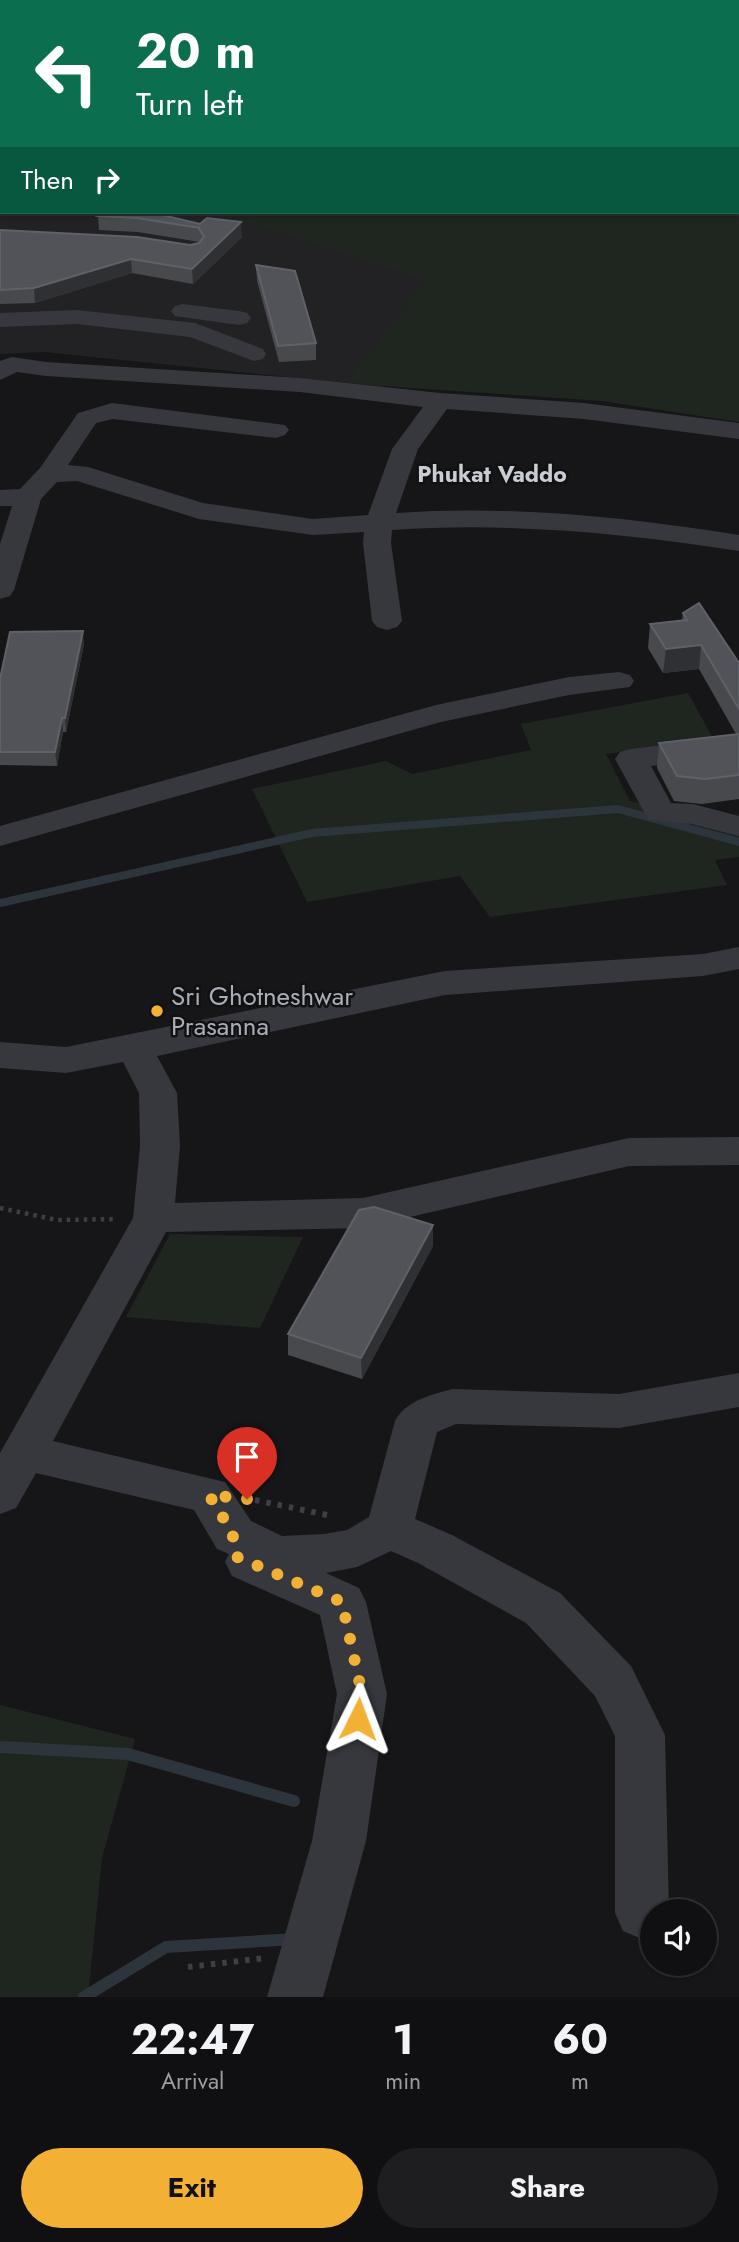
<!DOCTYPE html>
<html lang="en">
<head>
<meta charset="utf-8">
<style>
  :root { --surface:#101012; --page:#1e1e20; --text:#f1f3f6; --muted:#9c9d9f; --line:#303032; --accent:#f2b134 }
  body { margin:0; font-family:Jost,sans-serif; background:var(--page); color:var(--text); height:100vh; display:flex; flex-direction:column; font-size:26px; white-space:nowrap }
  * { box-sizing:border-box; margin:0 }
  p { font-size:23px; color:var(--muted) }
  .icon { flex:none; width:38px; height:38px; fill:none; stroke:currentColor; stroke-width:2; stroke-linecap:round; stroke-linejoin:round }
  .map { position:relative; height:1997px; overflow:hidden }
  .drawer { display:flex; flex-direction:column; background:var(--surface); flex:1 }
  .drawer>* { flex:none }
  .banner { position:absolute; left:0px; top:0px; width:740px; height:214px; box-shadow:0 2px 5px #0004,0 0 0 2px var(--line); background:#0b6e4f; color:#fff; overflow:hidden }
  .tools { position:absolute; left:640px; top:1899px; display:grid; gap:14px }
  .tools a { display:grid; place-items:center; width:77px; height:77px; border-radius:50%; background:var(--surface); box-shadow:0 2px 5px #0004,0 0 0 2px var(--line); font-size:35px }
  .pin { position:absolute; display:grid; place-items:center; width:60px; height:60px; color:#fff; margin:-72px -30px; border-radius:50% 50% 50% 0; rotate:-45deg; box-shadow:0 0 7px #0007 }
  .pin .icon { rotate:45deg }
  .me { position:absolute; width:77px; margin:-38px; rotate:3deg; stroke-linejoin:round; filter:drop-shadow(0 0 5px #0008) }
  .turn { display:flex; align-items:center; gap:24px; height:147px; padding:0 21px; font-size:32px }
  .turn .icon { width:91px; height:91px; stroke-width:2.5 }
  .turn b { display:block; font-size:49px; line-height:60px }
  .then { display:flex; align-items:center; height:66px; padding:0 21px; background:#0003; gap:14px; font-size:26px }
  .eta { display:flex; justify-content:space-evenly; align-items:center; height:119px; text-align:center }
  .eta b { font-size:42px; font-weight:700; line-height:49px }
  .button { display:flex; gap:14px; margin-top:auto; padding:14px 21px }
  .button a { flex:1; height:80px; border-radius:42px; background:var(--accent); color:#111; font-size:28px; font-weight:700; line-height:80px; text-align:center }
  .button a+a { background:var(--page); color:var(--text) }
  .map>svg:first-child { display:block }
</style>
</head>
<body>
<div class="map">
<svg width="739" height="1997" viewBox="0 0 739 1997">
  <rect width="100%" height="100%" fill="#161618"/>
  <polygon fill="#222225" points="0,162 2,212 223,212 451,272 424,359 367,385 44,352 0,354"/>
  <g fill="#1e261f">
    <polygon points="739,196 739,422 602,401 367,385 349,379 425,280 218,212 738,212"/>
    <polygon points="688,693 714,740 606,754 630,801 739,828 739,857 715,860 727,885 490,917 460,876 307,902 252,789 386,761 412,774 531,750 521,724"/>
    <polygon points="170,1234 303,1237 260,1328 126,1317"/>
    <polygon points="0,1705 135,1739 102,1858 88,1997 0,1997"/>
  </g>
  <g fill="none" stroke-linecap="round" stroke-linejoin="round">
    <g stroke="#2c353c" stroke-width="4.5">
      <polyline points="37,0 39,2"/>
      <polyline points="500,0 507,2"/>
    </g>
    <polyline stroke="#2c353c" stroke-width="8" points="0,903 312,833 618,809 739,842"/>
    <g stroke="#2c353c" stroke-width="12">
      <polyline points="0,1747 128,1754 294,1801"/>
      <polyline points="84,1997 166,1947 295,1939"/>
    </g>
    <polyline stroke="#3d3f44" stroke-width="4.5" stroke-dasharray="3.5 5" stroke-linecap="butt" points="0,1208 57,1220 117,1219"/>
    <g stroke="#3d3f44" stroke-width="6" stroke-dasharray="4.5 7" stroke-linecap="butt">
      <polyline points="255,1500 332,1516"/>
      <polyline points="188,1967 265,1958"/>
    </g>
    <g fill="#37383d" fill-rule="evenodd">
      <polygon points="190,0 211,0 213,2 191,2"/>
      <rect x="0" y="17" width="2" height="10"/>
      <polygon points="0,61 2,62 2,74 0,73"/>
      <polygon points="739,119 739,132 738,132 738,119"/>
      <rect x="738" y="182" width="1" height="12"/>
      <polygon points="183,304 239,311 247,313 251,318 247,323 239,325 175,316 171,311 175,306"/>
      <polygon points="77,310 195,323 263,349 266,354 263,359 254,361 190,337 77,324 0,327 0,313"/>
      <path d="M12 357 46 362 300 378 440 393 584 403 739 423V439L584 419 447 409 418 449 396 513C510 505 626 517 739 535V551C625 533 508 522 392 530L391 543 402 621 397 627 387 630 377 627 372 621 363 543 364 532 313 535 199 519 77 481 57 482 41 499 14 590 10 596 0 599V544L12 506H0V490L20 489 40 468 78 413 112 403 285 425 289 430 285 435 276 438 113 419 96 423 68 465 88 467 203 503 313 519 368 515 392 449 423 407 300 392 46 376 17 372 0 380V361Z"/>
      <polygon points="619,672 630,675 634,681 630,687 569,695 441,722 0,846 0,826 436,705 569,677"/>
      <polygon points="739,736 739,756 651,766 671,803 693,804 739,816 739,836 692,824 648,819 615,759 620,752 631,749"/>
      <path d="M739 947V969L703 976 445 995 157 1056 177 1093 180 1146 175 1203 363 1198 629 1138 739 1137V1165L629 1166 363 1228 166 1232 53 1441 225 1482 251 1521 282 1536 324 1534 347 1530 369 1517 395 1421C405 1401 431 1395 452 1389L619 1394 739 1373V1407L619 1428 456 1424 437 1432 415 1519 452 1535 560 1593 631 1666 665 1735 669 1911H653V1935L642 1939 623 1931 615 1913V1736L595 1696 526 1623 418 1563 391 1551 357 1567 326 1573 359 1588 366 1602 387 1694 366 1841 323 1997H267L312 1841 337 1694 320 1615 232 1576 225 1562 229 1554 217 1549 194 1510 36 1473 16 1508 0 1514V1453L133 1218 140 1146 139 1093 123 1062 66 1073 0 1068V1042L66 1047 445 971 703 954Z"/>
    </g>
  </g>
  <g fill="#47494d">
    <polygon points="105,212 242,237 193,284 132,273 35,303 0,304 0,230 190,245 200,242 138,232 99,230 98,216"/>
    <polygon points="256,265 316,343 316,360 279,362 257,281"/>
    <polygon points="683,613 739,663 739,799 702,804 674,801 657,768 659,743 736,734 699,669 663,673 648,648 650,624 682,620"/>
    <polygon points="84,644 66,732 63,732 57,766 0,765 0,679"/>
    <polygon points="433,1246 362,1379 288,1355 288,1334"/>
  </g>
  <g fill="#2f3033">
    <polygon points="241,222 242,237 193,284 192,269"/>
    <polygon points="131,259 132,273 35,303 34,288"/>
    <polygon points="83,631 84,644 66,732 65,718"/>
    <polygon points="701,645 699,669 663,673 666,649"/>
    <polygon points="62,718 63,732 57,766 55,752"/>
    <polygon points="433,1225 433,1246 362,1379 361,1358"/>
  </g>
  <g fill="#525359" stroke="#5f6168" stroke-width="2">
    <polygon points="105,212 150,212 200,224 207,218 241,222 192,269 131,259 34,288 0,290 0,230 137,237 190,245 199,243 204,237 199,228 137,218 98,216"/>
    <polygon points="256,265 295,271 316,343 278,346"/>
    <polygon points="699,603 739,663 739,709 701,645 666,649 650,624 687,620 683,613"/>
    <polygon points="83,631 65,718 62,718 55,752 0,752 0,679 10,632"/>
    <polygon points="739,734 739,775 705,779 677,776 659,743"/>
    <polygon points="374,1207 433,1225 361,1358 288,1334 359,1210"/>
  </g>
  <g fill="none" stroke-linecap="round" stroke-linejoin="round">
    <polyline stroke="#f2b134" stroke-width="12" stroke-dasharray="0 21.6" points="247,1499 209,1495 232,1532 237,1557 342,1602 362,1694 358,1719"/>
  </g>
  <circle fill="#f2b134" stroke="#111113" stroke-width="2.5" cx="157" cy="1011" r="7"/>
  <g text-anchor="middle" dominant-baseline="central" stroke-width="5" stroke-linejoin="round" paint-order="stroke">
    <g font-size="23" font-weight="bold" fill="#c9ccd4" stroke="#111113">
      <text x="492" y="474">Phukat Vaddo</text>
    </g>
    <g font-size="26" fill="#a8adb8" stroke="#111113" text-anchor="start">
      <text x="171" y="996">Sri Ghotneshwar<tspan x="171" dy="30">Prasanna</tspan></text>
    </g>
  </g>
</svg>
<div class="tools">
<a><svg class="icon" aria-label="sound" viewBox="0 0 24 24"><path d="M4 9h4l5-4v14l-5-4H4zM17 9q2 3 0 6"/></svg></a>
</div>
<div class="pin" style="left:247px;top:1499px;background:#d93025"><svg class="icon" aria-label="arrive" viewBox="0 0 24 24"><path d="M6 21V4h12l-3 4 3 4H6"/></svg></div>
<svg class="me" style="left:358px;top:1719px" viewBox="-20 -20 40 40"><path d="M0-17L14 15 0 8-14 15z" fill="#f2b134" stroke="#fff" stroke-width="4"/></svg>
<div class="banner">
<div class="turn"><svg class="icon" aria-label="left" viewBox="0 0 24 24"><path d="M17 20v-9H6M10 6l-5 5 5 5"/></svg><div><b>20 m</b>Turn left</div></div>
<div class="then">Then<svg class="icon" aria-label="right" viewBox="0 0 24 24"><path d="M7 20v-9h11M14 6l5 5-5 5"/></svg></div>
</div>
</div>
<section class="drawer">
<div class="eta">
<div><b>22:47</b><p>Arrival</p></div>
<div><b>1</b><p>min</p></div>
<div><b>60</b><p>m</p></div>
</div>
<div class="button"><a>Exit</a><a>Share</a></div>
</section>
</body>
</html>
